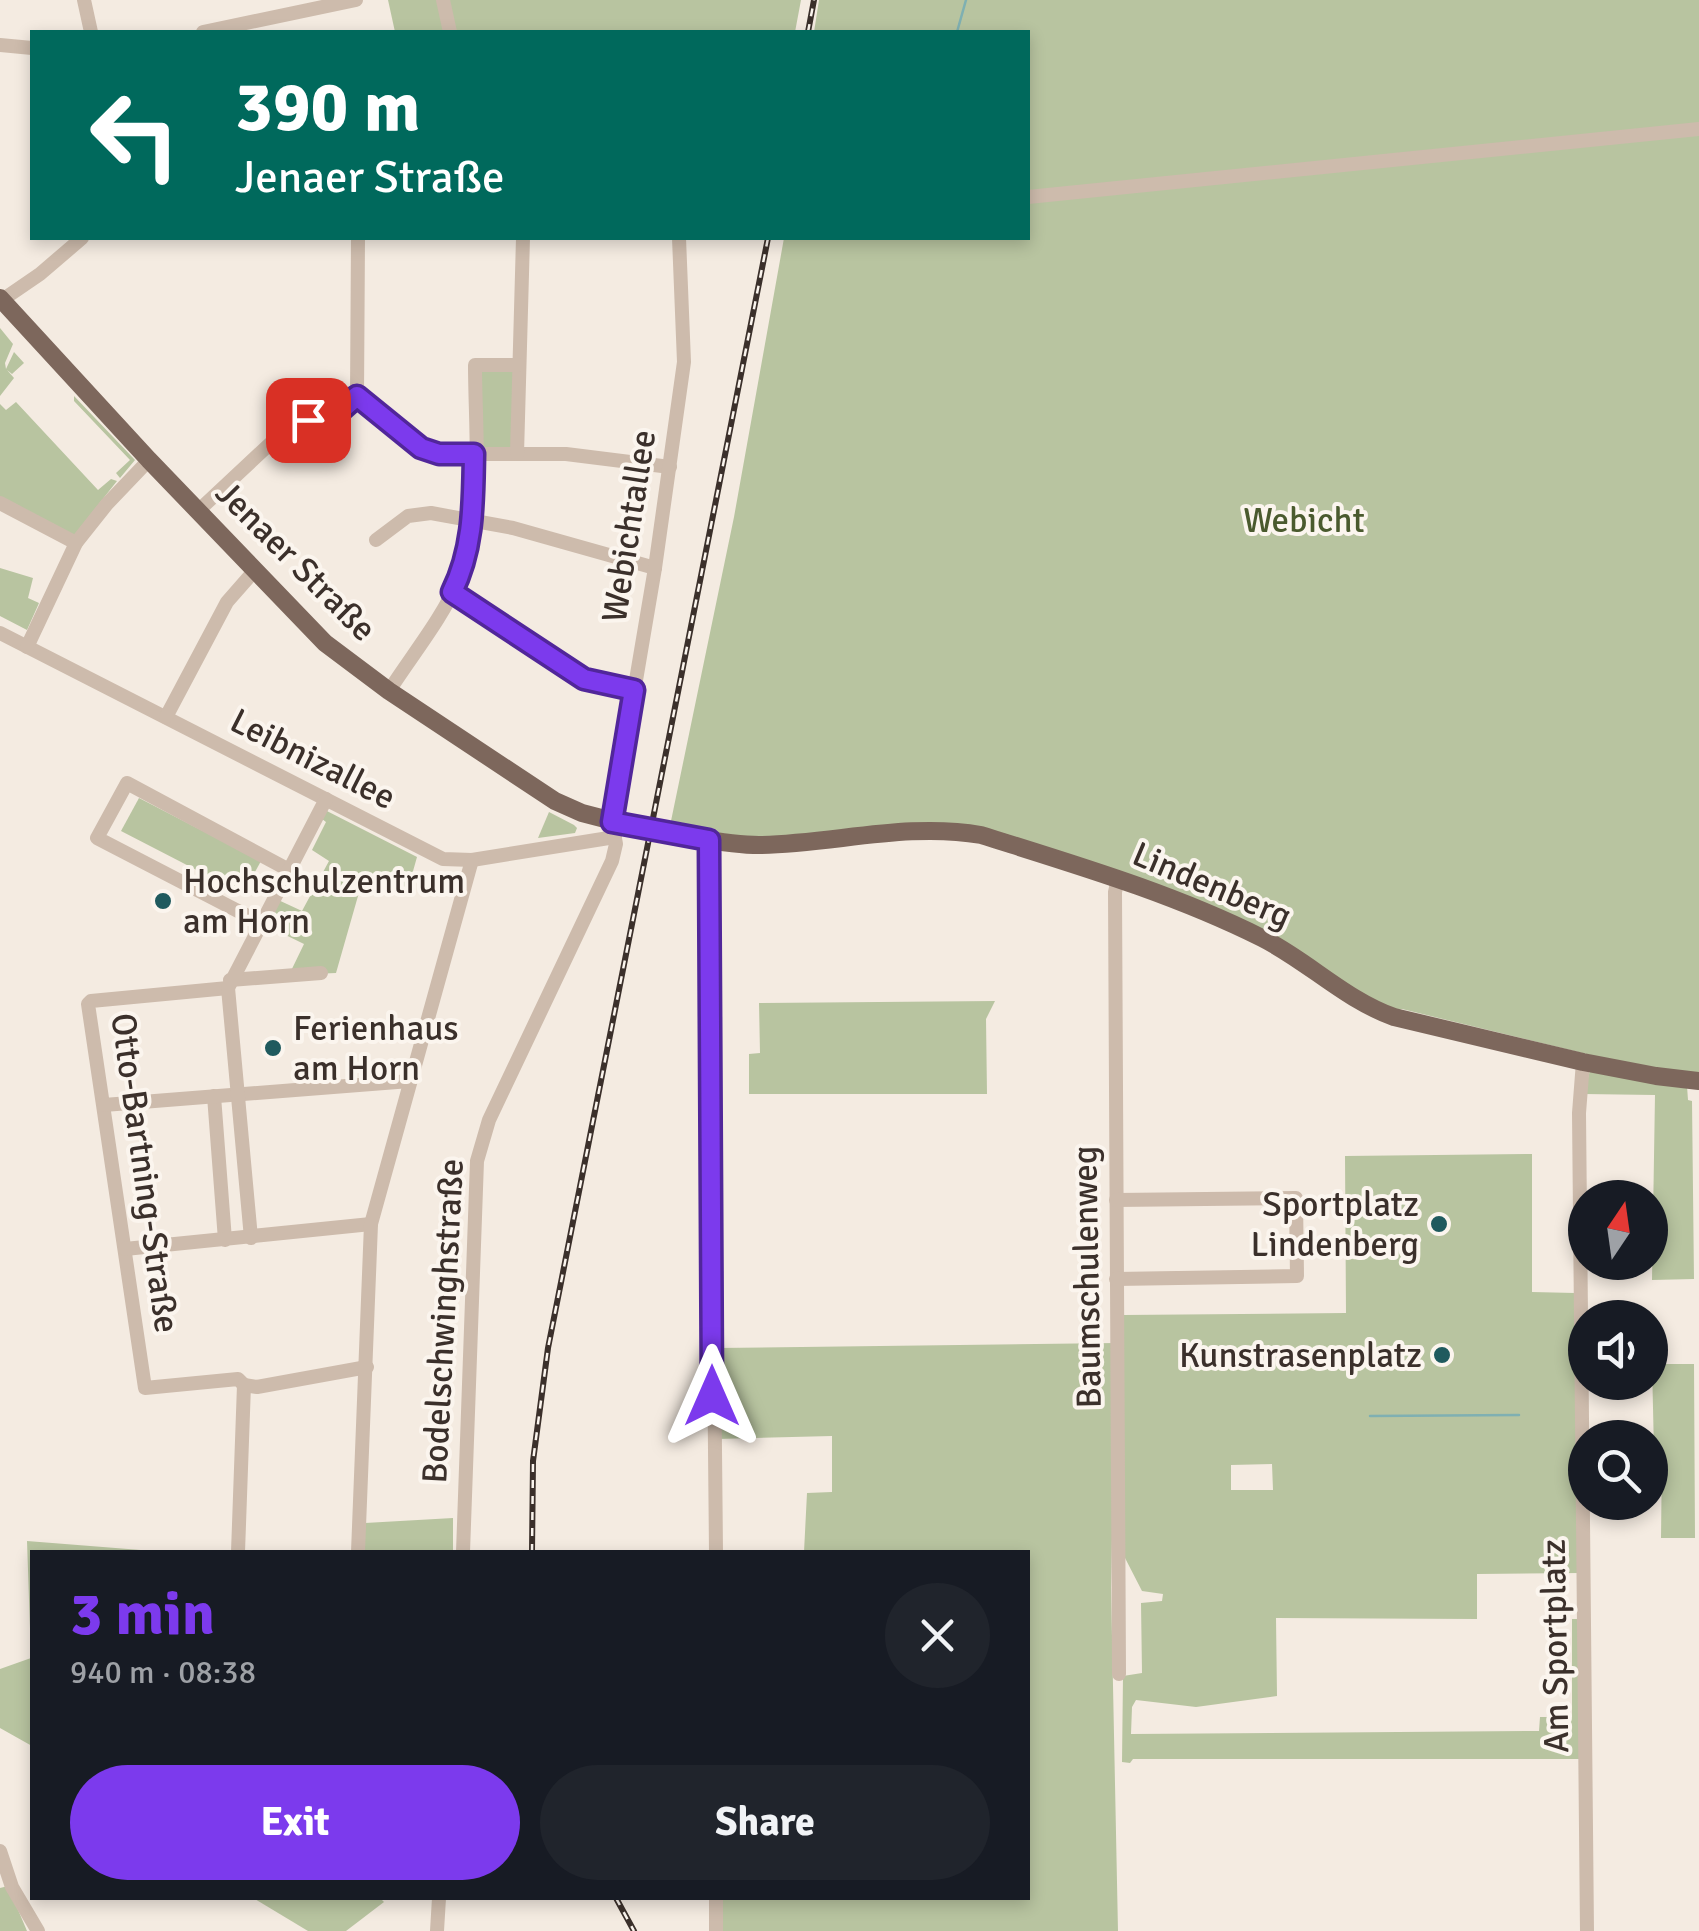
<!DOCTYPE html>
<html lang="en">
<head>
<meta charset="utf-8">
<style>
  :root { --surface:#171b24; --page:#20242c; --text:#f1f3f6; --muted:#9ea1a6; --accent:#7c3aed }
  body { margin:0; font-family:Signika,sans-serif; background:var(--page); color:var(--text); height:100vh; display:flex; flex-direction:column; font-size:38px; white-space:nowrap }
  * { box-sizing:border-box; margin:0 }
  p { font-size:32px; color:var(--muted) }
  .icon { flex:none; width:55px; height:55px; fill:none; stroke:currentColor; stroke-width:2; stroke-linecap:round; stroke-linejoin:round }
  .map { position:relative; flex:1; overflow:hidden }
  .details { position:absolute; left:30px; top:1550px; width:1000px; height:350px; display:flex; flex-direction:column; background:var(--surface); border-radius:0px; box-shadow:0 5px 15px #0003 }
  .details>* { flex:none }
  .guide { position:absolute; left:30px; top:30px; width:1000px; height:210px; border-radius:0px; box-shadow:0 5px 15px #0003; background:#00695c; color:#fff; overflow:hidden }
  .needle { width:65px; rotate:13deg }
  .fabs { position:absolute; left:1568px; top:1180px; display:grid; gap:20px }
  .fabs a { display:grid; place-items:center; width:100px; height:100px; border-radius:50%; background:var(--surface); box-shadow:0 5px 15px #0003; font-size:50px }
  .pin { position:absolute; display:grid; place-items:center; width:85px; height:85px; color:#fff; margin:-42px; border-radius:20px; box-shadow:0 5px 15px #0006 }
  .me { position:absolute; width:110px; margin:-55px; rotate:0deg; stroke-linejoin:round; filter:drop-shadow(0 0 8px #0008) }
  .turn { display:flex; align-items:center; gap:35px; height:210px; padding:0 40px; font-size:45px }
  .turn .icon { width:130px; height:130px; stroke-width:2.5 }
  .turn b { display:block; font-size:70px; line-height:85px }
  .round { display:grid; place-items:center; flex:none; width:105px; height:105px; border-radius:52px; background:var(--page) }
  .head { display:flex; align-items:center; justify-content:space-between; height:170px; padding:0 40px }
  h1 { font-size:60px; font-weight:800; line-height:75px; color:var(--accent) }
  .button { display:flex; gap:20px; margin-top:auto; padding:20px 40px }
  .button a { flex:1; height:115px; border-radius:60px; background:var(--accent); color:#fff; font-size:40px; font-weight:800; line-height:115px; text-align:center }
  .button a+a { background:var(--page); color:var(--text) }
  .map>svg:first-child { display:block }
</style>
</head>
<body>
<div class="map">
<svg width="1699" height="1931" viewBox="0 0 1699 1931">
  <rect width="100%" height="100%" fill="#f4ebe1"/>
  <g fill="#b8c4a0" fill-rule="evenodd">
    <polygon points="388,0 801,0 795,32 395,32"/>
    <polygon points="819,0 1699,0 1699,1075 1652,1070 1402,1009 1395,1011 1372,1002 1307,958 983,830 745,837 694,829 671,821 734,517 784,238 1028,238 1028,32 814,32"/>
    <polygon points="0,328 13,344 5,363 6,369 14,352 24,363 12,374 7,370 14,378 0,396"/>
    <polygon points="479,369 514,370 512,449 479,448"/>
    <polygon points="74,396 135,460 120,478 116,473 130,460 74,401"/>
    <polygon points="16,402 98,490 111,479 117,481 72,538 0,499 0,404 6,410"/>
    <polygon points="0,568 33,578 28,598 39,603 27,630 0,616"/>
    <polygon points="139,798 261,861 243,894 121,831"/>
    <polygon points="321,808 417,857 406,896 362,882 336,973 289,975 304,944 261,923 274,898 302,911 329,861 312,850 326,822 317,815"/>
    <polygon points="549,812 574,825 577,828 575,833 538,838"/>
    <polygon points="995,1001 986,1019 987,1094 749,1094 749,1054 760,1053 759,1003"/>
    <polygon points="1590,1070 1687,1086 1688,1100 1692,1101 1694,1279 1652,1280 1655,1095 1584,1094"/>
    <path d="M1532 1154V1292L1575 1293 1581 1573 1477 1574V1619L1276 1618 1277 1696 1196 1707 1136 1700 1132 1707 1131 1734 1539 1731 1540 1717H1572V1619H1578L1581 1759H1133L1130 1763 1122 1762 1123 1676 1142 1673 1141 1603 1162 1601 1163 1594 1142 1591 1124 1556 1123 1315 1346 1313 1345 1156ZM1272 1464 1273 1490H1231V1465Z"/>
    <polygon points="1116,1343 1111,1587 1118,1931 721,1931 720,1898 1028,1898 1028,1552 804,1552 807,1493 832,1492 832,1436 718,1439 717,1348"/>
    <polygon points="1652,1364 1694,1364 1695,1538 1661,1538 1662,1453 1654,1452"/>
    <polygon points="453,1518 453,1552 364,1552 365,1523"/>
    <polygon points="27,1541 166,1552 32,1552 32,1746 0,1728 0,1669 31,1658"/>
    <polygon points="8,1886 27,1931 0,1931 0,1888"/>
    <polygon points="253,1898 380,1898 384,1902 346,1931 308,1931"/>
  </g>
  <polygon fill="#ecdcc8" points="308,401 333,426 313,445 288,420"/>
  <g fill="none" stroke-linecap="round" stroke-linejoin="round">
    <g stroke="#7fb0b2" stroke-width="2.5">
      <polyline points="957,32 966,0"/>
      <polyline points="1370,1416 1519,1415"/>
    </g>
    <g stroke="#cdbbac" stroke-width="14">
      <polyline points="84,0 91,32"/>
      <polyline points="443,0 450,32"/>
      <polyline points="203,32 356,0"/>
      <polyline points="0,45 32,48"/>
      <polyline points="1028,197 1699,129"/>
      <polyline points="2,300 40,274 82,238"/>
      <polyline points="357,396 414,444 439,454 566,454 670,467"/>
      <polyline points="517,454 523,238"/>
      <polyline points="0,503 76,543"/>
      <polyline points="198,511 288,427 301,421 332,418 357,396 358,238"/>
      <polyline points="376,540 408,516 431,513 513,528 655,568"/>
      <polyline points="452,593 584,679 634,690"/>
      <polyline points="0,633 443,859 472,860 615,837"/>
      <polyline points="27,647 76,543 107,504 149,460"/>
      <path d="M389 691C412 655 442 619 459 579 485 519 475 431 475 365H519"/>
      <polyline points="166,717 227,602 255,570"/>
      <polyline points="709,840 716,1552"/>
      <polyline points="1118,879 1115,892 1119,1674"/>
      <polyline points="261,923 97,838 127,783 289,870"/>
      <polyline points="230,980 321,973"/>
      <polyline points="228,988 91,1001 88,1004 145,1388 238,1379 244,1385"/>
      <polyline points="1583,1062 1579,1113 1587,1931"/>
      <polyline points="214,1096 225,1240"/>
      <polyline points="104,1105 410,1081"/>
      <polyline points="251,1238 228,988 326,799"/>
      <polyline points="125,1249 371,1224"/>
      <polyline points="1116,1279 1297,1276 1296,1198 1116,1200"/>
      <polyline points="238,1552 244,1385 257,1387 367,1367"/>
      <polyline points="358,1552 371,1224 472,860"/>
      <polyline points="463,1552 477,1161 489,1120 612,861 616,844 612,822 655,568 684,362 679,238"/>
      <polyline points="0,1851 12,1887 38,1931"/>
      <polyline points="716,1898 716,1931"/>
      <polyline points="437,1931 439,1898"/>
    </g>
    <g stroke="#7d675c" stroke-width="18">
      <polyline points="0,298 149,460 325,643 389,691 555,801 582,813 636,827"/>
      <path d="M683 836C708 840 733 845 759 845 833 844 907 822 981 835 1076 865 1172 893 1262 938 1308 961 1344 999 1394 1017L1583 1062 1656 1076 1699 1081"/>
    </g>
    <defs>
      <g id="rail">
        <polyline points="808,32 814,0"/>
        <polyline points="532,1552 533,1461 548,1348 768,238"/>
        <polyline points="616,1898 634,1931"/>
      </g>
    </defs>
    <use href="#rail" stroke="#3b302b" stroke-width="6"/>
    <use href="#rail" stroke="#fbf5ee" stroke-width="2.5" stroke-dasharray="8" stroke-linecap="butt"/>
    <polyline stroke="#7d675c" stroke-width="18" points="636,827 683,836"/>
  </g>
  <g fill="none" stroke-linecap="round" stroke-linejoin="round">
    <defs>
      <path id="route" d="M308 420 332 418 357 396 421 448 439 454H474C473 502 474 548 452 592L584 679 634 690 612 822 709 840 712 1396"/>
    </defs>
    <use href="#route" stroke="#51269a" stroke-width="25"/>
    <use href="#route" stroke="#7c3aed" stroke-width="18"/>
  </g>
  <g fill="#1f5a5e" stroke="#fbf5ee" stroke-width="4">
    <circle cx="163" cy="901" r="10"/>
    <circle cx="273" cy="1048" r="10"/>
    <circle cx="1439" cy="1224" r="10"/>
    <circle cx="1442" cy="1355" r="10"/>
  </g>
  <g text-anchor="middle" dominant-baseline="central" stroke-width="8" stroke-linejoin="round" paint-order="stroke">
    <g font-size="35" fill="#4a5a2e" stroke="#fbf5ee">
      <text x="1304" y="520">Webicht</text>
    </g>
    <g font-size="35" fill="#3b302b" stroke="#fbf5ee">
      <text transform="translate(629 526) rotate(-81)">Webichtallee</text>
      <text transform="translate(296 561) rotate(45)">Jenaer Straße</text>
      <text transform="translate(313 759) rotate(27)">Leibnizallee</text>
      <text transform="translate(1212 885) rotate(23)">Lindenberg</text>
      <text transform="translate(145 1173) rotate(82)">Otto-Bartning-Straße</text>
      <text transform="translate(1087 1277) rotate(-91)">Baumschulenweg</text>
      <text transform="translate(443 1321) rotate(-87)">Bodelschwinghstraße</text>
      <text transform="translate(1555 1646) rotate(-91)">Am Sportplatz</text>
    </g>
    <g font-size="35" fill="#3b302b" stroke="#fbf5ee" text-anchor="start">
      <text x="183" y="881">Hochschulzentrum<tspan x="183" dy="40">am Horn</tspan></text>
      <text x="293" y="1028">Ferienhaus<tspan x="293" dy="40">am Horn</tspan></text>
      <text x="1419" y="1204" text-anchor="end">Sportplatz<tspan x="1419" dy="40">Lindenberg</tspan></text>
      <text x="1422" y="1355" text-anchor="end">Kunstrasenplatz</text>
    </g>
  </g>
</svg>
<div class="fabs">
<a><svg class="needle" viewBox="-14 -14 28 28"><path d="M0-13l5 13h-10z" fill="#e53935"/><path d="M0 13l5-13h-10z" fill="#9ea1a6"/></svg></a>
<a><svg class="icon" aria-label="sound" viewBox="0 0 24 24"><path d="M4 9h4l5-4v14l-5-4H4zM17 9q2 3 0 6"/></svg></a>
<a><svg class="icon" aria-label="search" viewBox="0 0 24 24"><circle cx="10" cy="10" r="6"/><path d="M15 15l6 6"/></svg></a>
</div>
<div class="pin" style="left:308px;top:420px;background:#d93025"><svg class="icon" aria-label="arrive" viewBox="0 0 24 24"><path d="M6 21V4h12l-3 4 3 4H6"/></svg></div>
<svg class="me" style="left:712px;top:1396px" viewBox="-20 -20 40 40"><path d="M0-17L14 15 0 8-14 15z" fill="#7c3aed" stroke="#fff" stroke-width="4"/></svg>
<div class="guide">
<div class="turn"><svg class="icon" aria-label="left" viewBox="0 0 24 24"><path d="M17 20v-9H6M10 6l-5 5 5 5"/></svg><div><b>390 m</b>Jenaer Straße</div></div>
</div>
<section class="details">
<div class="head"><div><h1>3 min</h1><p>940 m · 08:38</p></div><a class="round"><svg class="icon" aria-label="close" viewBox="0 0 24 24"><path d="M6 6l12 12M18 6L6 18"/></svg></a></div>
<div class="button"><a>Exit</a><a>Share</a></div>
</section>
</div>
</body>
</html>
